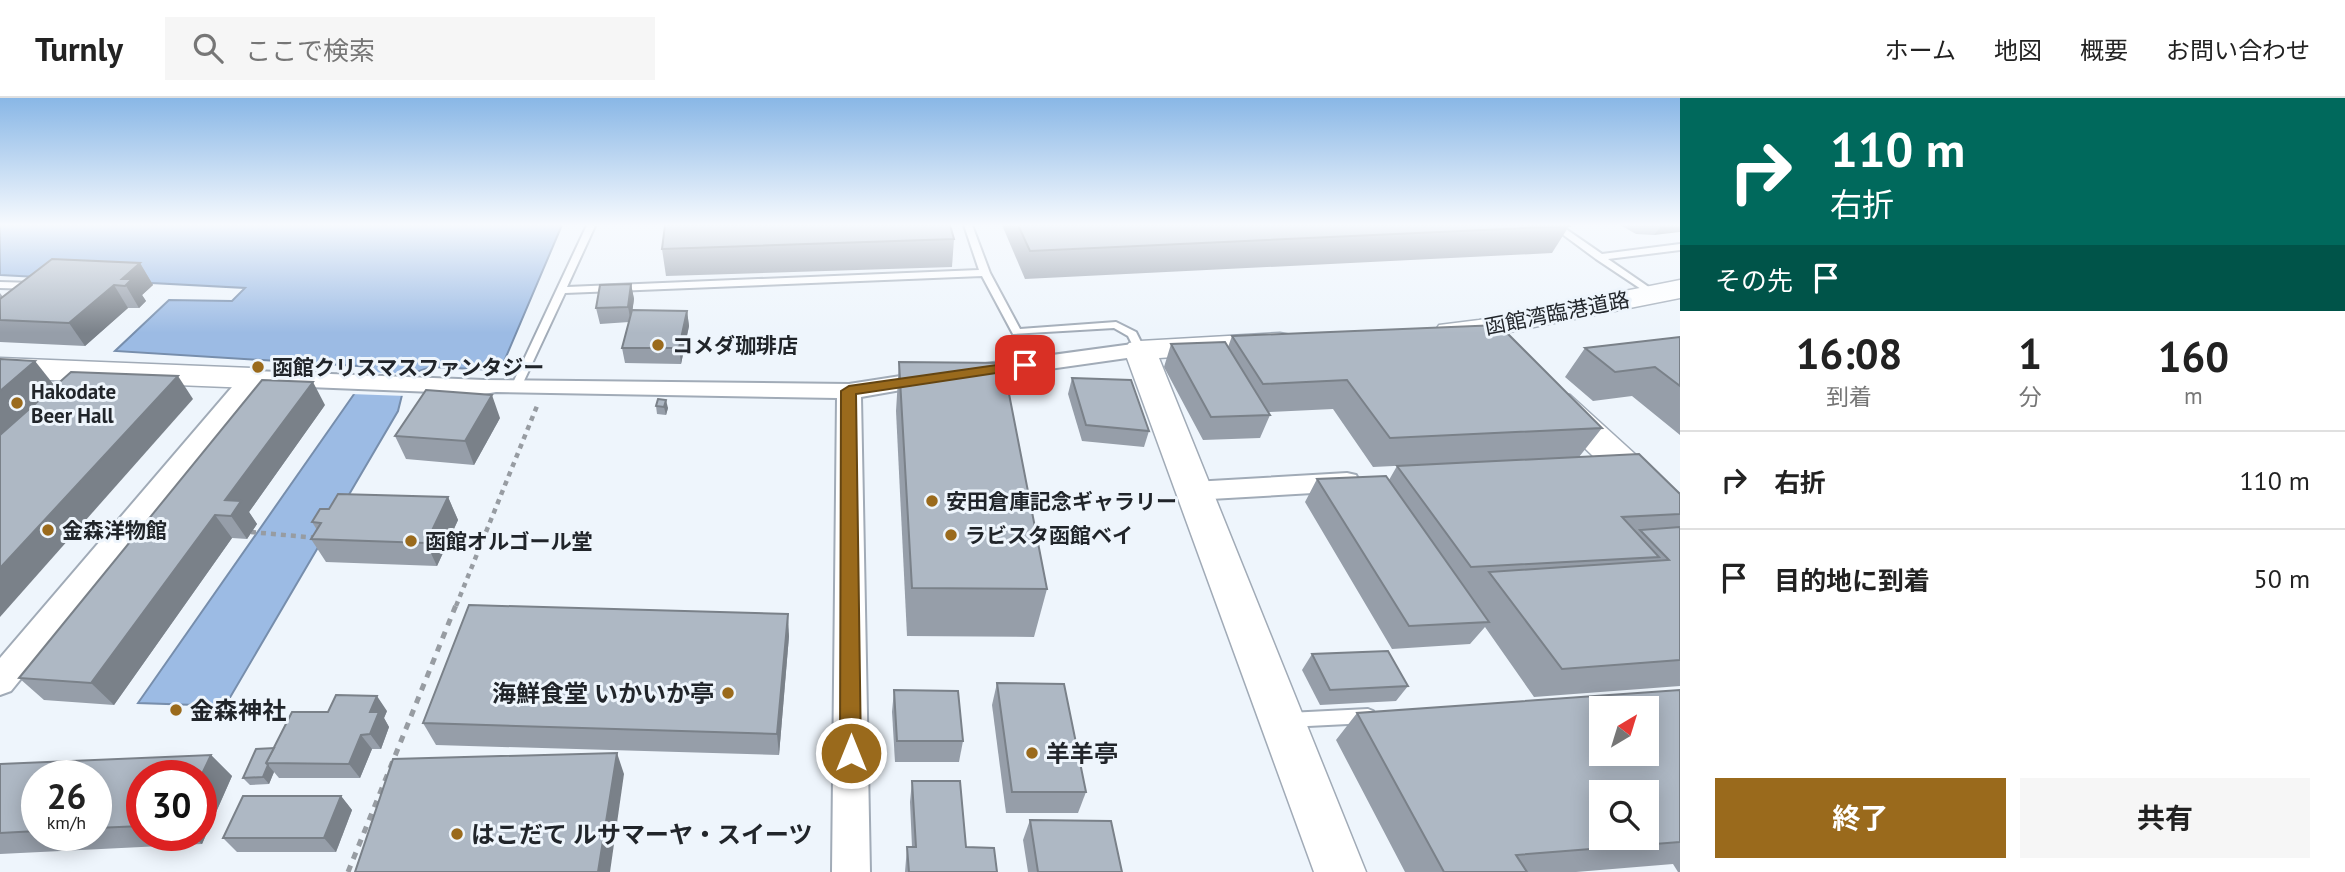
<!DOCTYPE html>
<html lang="ja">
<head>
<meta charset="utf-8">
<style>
  :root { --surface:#fff; --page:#f6f6f6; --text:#222; --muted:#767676; --line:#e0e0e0; --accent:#9a6a1c }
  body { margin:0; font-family:"PT Sans","Noto Sans JP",sans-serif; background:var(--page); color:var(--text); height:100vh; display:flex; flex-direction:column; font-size:26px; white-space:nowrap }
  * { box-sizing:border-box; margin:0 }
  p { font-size:23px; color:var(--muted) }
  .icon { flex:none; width:38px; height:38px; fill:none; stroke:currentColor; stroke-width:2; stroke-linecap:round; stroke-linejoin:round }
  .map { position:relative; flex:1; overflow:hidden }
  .sheet { display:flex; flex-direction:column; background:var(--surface); width:665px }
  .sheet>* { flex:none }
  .guide { background:#00695c; color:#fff; overflow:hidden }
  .needle { width:46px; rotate:38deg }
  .tools { position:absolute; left:1589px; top:598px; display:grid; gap:14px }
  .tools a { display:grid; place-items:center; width:70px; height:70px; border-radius:0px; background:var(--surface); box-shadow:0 4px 18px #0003; font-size:35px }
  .speed { position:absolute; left:21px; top:662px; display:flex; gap:14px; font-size:35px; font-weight:700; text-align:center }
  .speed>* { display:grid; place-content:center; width:91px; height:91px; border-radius:50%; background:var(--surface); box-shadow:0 4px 18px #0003; line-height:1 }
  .speed small { font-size:18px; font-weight:400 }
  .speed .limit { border:10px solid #d22; background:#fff; color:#111 }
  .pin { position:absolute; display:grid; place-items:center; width:60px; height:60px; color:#fff; margin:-30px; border-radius:14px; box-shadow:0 4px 10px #0006 }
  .me { position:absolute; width:77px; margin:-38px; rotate:0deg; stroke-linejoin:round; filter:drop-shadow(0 0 5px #0008) }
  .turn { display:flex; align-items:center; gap:24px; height:147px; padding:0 35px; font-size:32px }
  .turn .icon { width:91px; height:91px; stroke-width:2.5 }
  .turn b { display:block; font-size:49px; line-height:60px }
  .then { display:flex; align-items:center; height:66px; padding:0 35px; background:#0003; gap:14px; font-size:26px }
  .eta { display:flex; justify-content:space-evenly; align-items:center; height:119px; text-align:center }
  .eta b { font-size:42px; font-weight:700; line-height:49px }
  .primary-button { display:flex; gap:14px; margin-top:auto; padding:14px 35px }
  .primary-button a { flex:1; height:80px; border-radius:0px; background:var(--accent); color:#fff; font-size:28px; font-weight:700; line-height:80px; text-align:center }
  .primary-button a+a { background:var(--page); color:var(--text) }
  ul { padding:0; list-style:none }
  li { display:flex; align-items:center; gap:21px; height:98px; padding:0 35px; border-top:2px solid var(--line) }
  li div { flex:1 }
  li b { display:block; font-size:26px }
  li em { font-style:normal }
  header { display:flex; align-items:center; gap:42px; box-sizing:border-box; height:98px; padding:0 35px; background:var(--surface); border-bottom:2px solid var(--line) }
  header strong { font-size:33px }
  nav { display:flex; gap:38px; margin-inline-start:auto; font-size:24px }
  .search { width:490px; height:63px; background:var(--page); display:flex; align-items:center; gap:18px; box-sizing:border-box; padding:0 24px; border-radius:0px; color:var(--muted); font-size:26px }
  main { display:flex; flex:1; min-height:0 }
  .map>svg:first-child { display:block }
</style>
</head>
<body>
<header>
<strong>Turnly</strong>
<div class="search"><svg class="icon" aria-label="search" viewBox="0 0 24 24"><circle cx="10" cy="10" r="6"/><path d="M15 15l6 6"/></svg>ここで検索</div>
<nav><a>ホーム</a><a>地図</a><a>概要</a><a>お問い合わせ</a></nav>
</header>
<main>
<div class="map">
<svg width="1680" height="774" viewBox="0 0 1680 774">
  <rect width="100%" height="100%" fill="#eef5fc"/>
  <polygon fill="#9cbbe4" stroke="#778eac" stroke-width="2" points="0,127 562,127 503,266 496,272 431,269 407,277 398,313 225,608 138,605 373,269 115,253 169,202 232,203 245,190 0,177"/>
  <polygon fill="#eef5fc" points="366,274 421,276 410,279 406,298 350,296"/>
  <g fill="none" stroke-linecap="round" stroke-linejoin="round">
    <defs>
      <g id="lane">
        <polygon points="587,127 595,128 567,189 979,172 964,127 972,127 990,175 1020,231 1116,224 1136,234 1145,252 1144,254 1136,254 1128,238 1114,230 1013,236 982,178 565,195 522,287 517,290 513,289 512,287"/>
        <polygon points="1550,127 1560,127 1602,156 1680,146 1680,152 1608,161 1656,194 1658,196 1653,199 1596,161"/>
        <polygon points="0,184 34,185 39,188 34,191 0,190"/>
        <polygon points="1368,611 1373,613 1376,618 1373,623 1368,625 1288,629 1283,627 1280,622 1283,617 1288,615"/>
      </g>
      <g id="street">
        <polygon points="1140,245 1148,247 1151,252 1148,257 971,282 963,280 959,275 963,270 971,268"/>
        <polygon points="252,273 484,282 849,286 933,273 941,275 945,280 941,285 861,299 870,774 832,774 837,300 496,294 484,296 258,287 11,593 0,597 0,560 244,275"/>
        <polygon points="1347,375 1356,377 1360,384 1356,391 1347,393 1193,402 1184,400 1180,393 1184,386 1193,384"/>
      </g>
      <g id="secondary">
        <polygon points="1680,182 1680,200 1479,240 1450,242 1439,239 1435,233 1439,227 1479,222"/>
        <polygon points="1280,235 1291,237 1296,244 1291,251 1159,260 1366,774 1314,774 1124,252 1129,245 1140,243"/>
        <polygon points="0,260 252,270 263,273 268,280 263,287 252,290 0,280"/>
        <polygon points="1558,294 1570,297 1680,397 1680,433 1667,429 1546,313 1541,305 1546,297"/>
      </g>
    </defs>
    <use href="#lane" stroke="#a1abb7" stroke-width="4"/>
    <use href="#street" stroke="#a1abb7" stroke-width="4"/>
    <use href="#secondary" stroke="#a1abb7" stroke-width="3"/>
    <g stroke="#979ca2" stroke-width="4.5" stroke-dasharray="5 5" stroke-linecap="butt">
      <polyline points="251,434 318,440"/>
      <polyline points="456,508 537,308"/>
    </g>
    <polyline stroke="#979ca2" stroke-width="5" stroke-dasharray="7 7" stroke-linecap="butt" points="348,774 456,507"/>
    <use href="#lane" fill="#fff" fill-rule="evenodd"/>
    <use href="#street" fill="#fff" fill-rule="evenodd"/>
    <use href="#secondary" fill="#fff" fill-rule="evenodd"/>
  </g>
  <g fill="#969ea9" fill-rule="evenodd">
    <polygon points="1002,127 1568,127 1569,128 1552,155 1025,181"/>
    <polygon points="1620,127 1680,127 1654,137 1636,136"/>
    <polygon points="954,141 952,169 666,178 662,151"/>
    <polygon points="140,165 153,187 142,197 146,203 139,210 128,210 85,248 0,244 0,195 3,199"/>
    <polygon points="631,186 634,201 632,213 687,213 689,228 681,266 625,265 622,250 629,224 600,226 596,210"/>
    <polygon points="1232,238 1602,330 1579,359 1680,396 1680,588 1534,599 1485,529 1470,546 1392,551 1305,404 1317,381 1389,382 1397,368 1575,359 1373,369 1333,311 1269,314 1270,317 1260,340 1203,342 1164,269 1171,246 1228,249"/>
    <polygon points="1680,239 1680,337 1632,298 1593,303 1565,279 1585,250"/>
    <polygon points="899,264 1047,491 1034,539 907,538 896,313"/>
    <polygon points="1072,280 1149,333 1144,349 1082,343 1068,296"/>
    <polygon points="658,301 668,310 666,317 657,316 656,308"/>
    <polygon points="325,307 249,414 257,426 247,441 232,440 114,607 44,602 19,580"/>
    <polygon points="500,320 474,367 406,361 395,338"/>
    <polygon points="448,399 458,422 437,468 326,464 311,441 317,432 312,424"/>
    <polygon points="789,538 779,657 436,647 423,625"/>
    <polygon points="1312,556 1408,588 1396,603 1320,607 1302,572"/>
    <polygon points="997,585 1086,694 1078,715 1006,715 992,607"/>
    <polygon points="894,592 963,643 959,664 895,664 892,614"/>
    <polygon points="1680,592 1680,774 1678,774 1673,766 1576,774 1405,774 1336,642 1357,615"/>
    <polygon points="387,613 384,620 389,629 381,651 372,651 360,680 279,680 274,674 269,686 250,687 243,680 274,650"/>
    <path d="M211 657 232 678 202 746 0 756V666ZM37 677H96V737H37ZM142 677 201 737H142Z"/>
    <polygon points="912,683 966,749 997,774 905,774 907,749 912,749 910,704"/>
    <polygon points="341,698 352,712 336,754 237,754 223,740"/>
    <polygon points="1030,722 1122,774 1028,774 1023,742"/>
  </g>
  <g fill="#7a8189">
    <polygon points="1662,127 1680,127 1680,134 1654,137"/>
    <polygon points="140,165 153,187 142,197 146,203 139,210 122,181"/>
    <polygon points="631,186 634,201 631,224 628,209"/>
    <polygon points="114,187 128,210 85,248 69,225"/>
    <polygon points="687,213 689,228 681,266 679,250"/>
    <polygon points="35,263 58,292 0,344 0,293"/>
    <polygon points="178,278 193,301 0,519 0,470"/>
    <polygon points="313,284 325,307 249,414 257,426 247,441 231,418 225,402"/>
    <polygon points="492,297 500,320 474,367 465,343"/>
    <polygon points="666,302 668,310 666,317 664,309"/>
    <polygon points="448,399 458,422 437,468 426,445"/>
    <polygon points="215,417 232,440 114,607 91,585"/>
    <polygon points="788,516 789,538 779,657 777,636"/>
    <polygon points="377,598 387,613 384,620 389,629 381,651 370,636 370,614"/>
    <polygon points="361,637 372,651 360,680 349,666"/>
    <polygon points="617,655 624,676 610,774 598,774"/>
    <polygon points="211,657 232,678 202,746 191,737 201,737 201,678"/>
    <polygon points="268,667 274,674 269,686 263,679"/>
    <polygon points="341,698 352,712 336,754 324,740"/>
  </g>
  <g fill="#aeb8c4" stroke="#7a8189" stroke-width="2" fill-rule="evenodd">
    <polygon points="665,127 950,127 954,141 662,151"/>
    <polygon points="1018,127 1568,127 1569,128 1030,153"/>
    <polygon points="52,161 140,165 122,181 132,181 125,188 114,187 69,225 0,222 0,201"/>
    <polygon points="631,186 628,209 596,210 600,187"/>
    <polygon points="632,212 687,213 679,250 622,250"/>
    <polygon points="1499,227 1602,330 1390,340 1347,282 1263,286 1232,238"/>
    <polygon points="1680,239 1680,288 1655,269 1615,274 1585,250"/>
    <polygon points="1225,244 1270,317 1211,319 1171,246"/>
    <polygon points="0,261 35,263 0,293"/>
    <polygon points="899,264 1003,265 1047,491 912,490"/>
    <polygon points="71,274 178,278 0,470 0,337"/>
    <polygon points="1072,280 1131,282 1149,333 1086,327"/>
    <polygon points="262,282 313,284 225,402 241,403 231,418 215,417 91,585 19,580"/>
    <polygon points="426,292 492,297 465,343 395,338"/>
    <polygon points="658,301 666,302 664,309 656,308"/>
    <polygon points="1639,356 1680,396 1680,416 1622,419 1659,459 1471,469 1397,368"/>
    <polygon points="1386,378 1489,524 1409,528 1317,381"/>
    <polygon points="338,396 448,399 426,445 311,441 321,425 312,424 320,411 329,411"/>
    <polygon points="1680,429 1680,562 1562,571 1489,474 1669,462 1640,432"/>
    <polygon points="469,507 788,516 777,636 423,625"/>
    <polygon points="1388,553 1408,588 1330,592 1312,556"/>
    <polygon points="997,585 1064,586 1086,694 1012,694"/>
    <polygon points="894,592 958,593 963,643 897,643"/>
    <path d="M1680 592V744L1516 757 1527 774H1444L1357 615ZM1601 611H1647V656H1601ZM1601 695H1647V740H1601Z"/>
    <polygon points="336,597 377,598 370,614 379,614 370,636 361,637 349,666 266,665 292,614 328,614"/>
    <polygon points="274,650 266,665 268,667 263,679 243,680 256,651"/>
    <polygon points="617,655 598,774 355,774 393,661"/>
    <polygon points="211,657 201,678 201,677 142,677 142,728 96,730 96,677 37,677 37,733 0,735 0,666"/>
    <polygon points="912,683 960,683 966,749 994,750 997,774 909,774 907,749 916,749"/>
    <polygon points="243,698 341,698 324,740 223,740"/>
    <polygon points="1030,722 1111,723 1122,774 1038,774"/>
  </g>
  <linearGradient id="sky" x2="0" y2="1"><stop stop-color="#89b7e6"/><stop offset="0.54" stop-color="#f7fafe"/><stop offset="1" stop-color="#f7fafe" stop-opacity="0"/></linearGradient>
  <rect width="1680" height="235" fill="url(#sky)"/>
  <polygon fill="#9a6a1c" stroke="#644512" stroke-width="2" points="1025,263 1032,267 1030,270 856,296 861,655 858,662 851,665 843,662 840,655 841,293 849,288"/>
  <g fill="#9a6a1c" stroke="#eef5fc" stroke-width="2.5">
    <circle cx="658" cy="247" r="7"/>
    <circle cx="258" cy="269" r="7"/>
    <circle cx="17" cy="305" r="7"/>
    <circle cx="932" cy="403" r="7"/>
    <circle cx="48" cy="432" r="7"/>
    <circle cx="951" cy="437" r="7"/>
    <circle cx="411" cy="443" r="7"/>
    <circle cx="728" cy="595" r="7"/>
    <circle cx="176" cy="612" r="7"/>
    <circle cx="1032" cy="655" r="7"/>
    <circle cx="457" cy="736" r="7"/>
  </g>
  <g text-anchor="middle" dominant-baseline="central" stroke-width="6" stroke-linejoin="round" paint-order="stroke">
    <g font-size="21" fill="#21252a" stroke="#eef5fc">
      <text transform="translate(1557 215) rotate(-11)">函館湾臨港道路</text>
    </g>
    <g font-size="21" font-weight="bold" fill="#21252a" stroke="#eef5fc" text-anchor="start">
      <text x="672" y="247">コメダ珈琲店</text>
      <text x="272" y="269">函館クリスマスファンタジー</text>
      <text x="31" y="293">Hakodate<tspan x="31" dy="24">Beer Hall</tspan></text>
      <text x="946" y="403">安田倉庫記念ギャラリー</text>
      <text x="62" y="432">金森洋物館</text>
      <text x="965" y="437">ラビスタ函館ベイ</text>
      <text x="425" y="443">函館オルゴール堂</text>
    </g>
    <g font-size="24" font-weight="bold" fill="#21252a" stroke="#eef5fc" text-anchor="start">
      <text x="714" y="595" text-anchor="end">海鮮食堂 いかいか亭</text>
      <text x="190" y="612">金森神社</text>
      <text x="1046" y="655">羊羊亭</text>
      <text x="471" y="736">はこだて ルサマーヤ・スイーツ</text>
    </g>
  </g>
</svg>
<div class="tools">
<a><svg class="needle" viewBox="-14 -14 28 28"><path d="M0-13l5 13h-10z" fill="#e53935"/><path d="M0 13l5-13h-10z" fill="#767676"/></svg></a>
<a><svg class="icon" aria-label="search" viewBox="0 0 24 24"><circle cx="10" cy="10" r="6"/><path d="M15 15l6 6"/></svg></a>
</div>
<div class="speed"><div>26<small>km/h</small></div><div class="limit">30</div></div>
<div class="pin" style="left:1025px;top:267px;background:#d93025"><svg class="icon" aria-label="arrive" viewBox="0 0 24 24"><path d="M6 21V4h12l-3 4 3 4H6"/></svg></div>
<svg class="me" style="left:851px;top:655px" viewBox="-20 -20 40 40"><circle r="17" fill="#9a6a1c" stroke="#fff" stroke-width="3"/><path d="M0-11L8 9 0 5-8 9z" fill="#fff"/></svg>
</div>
<section class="sheet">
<div class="guide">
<div class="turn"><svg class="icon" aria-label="right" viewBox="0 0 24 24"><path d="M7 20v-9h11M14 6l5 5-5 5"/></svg><div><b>110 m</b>右折</div></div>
<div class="then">その先<svg class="icon" aria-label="arrive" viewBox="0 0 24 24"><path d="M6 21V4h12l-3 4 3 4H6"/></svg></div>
</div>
<div class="eta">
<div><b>16:08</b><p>到着</p></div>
<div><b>1</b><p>分</p></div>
<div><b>160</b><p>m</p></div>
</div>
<ul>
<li><svg class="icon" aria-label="right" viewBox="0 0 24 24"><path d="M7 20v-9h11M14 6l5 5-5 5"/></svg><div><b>右折</b></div><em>110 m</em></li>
<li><svg class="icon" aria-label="arrive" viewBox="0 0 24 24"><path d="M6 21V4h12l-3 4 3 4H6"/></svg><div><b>目的地に到着</b></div><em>50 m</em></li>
</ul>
<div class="primary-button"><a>終了</a><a>共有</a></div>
</section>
</main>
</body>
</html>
